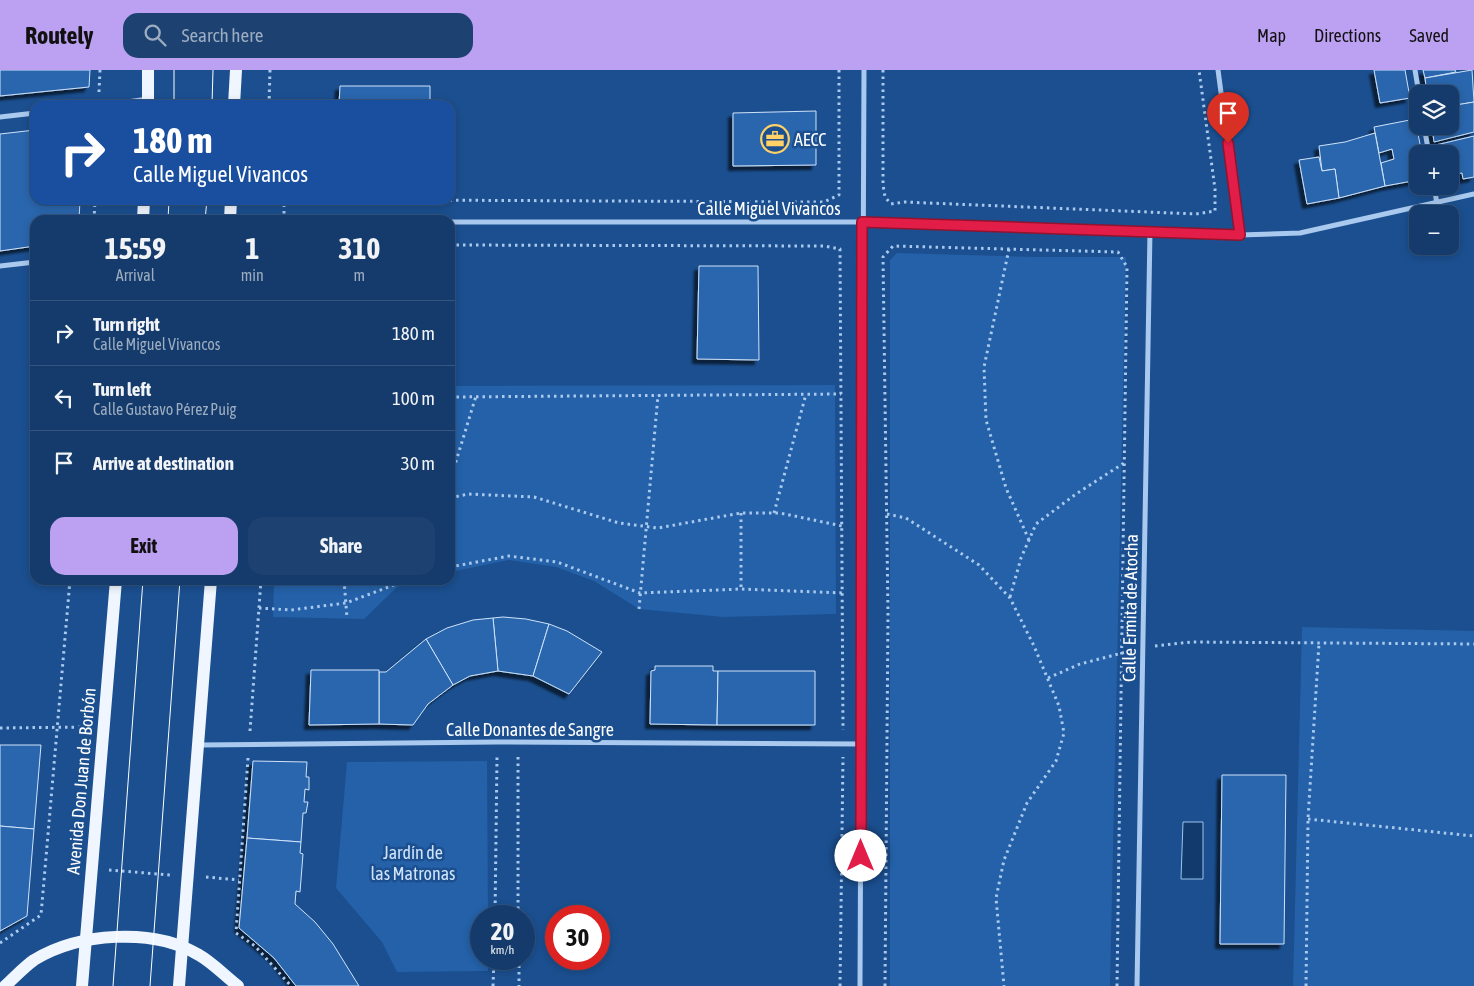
<!DOCTYPE html>
<html lang="en">
<head>
<meta charset="utf-8">
<style>
  :root { --surface:#143b6b; --page:#1d4271; --text:#f1f3f6; --muted:#9dadc1; --line:#33557e; --accent:#bca0f2 }
  body { margin:0; font-family:"Asap Condensed",sans-serif; background:var(--page); color:var(--text); height:100vh; display:flex; flex-direction:column; font-size:19px; white-space:nowrap }
  * { box-sizing:border-box; margin:0 }
  p { font-size:16px; color:var(--muted) }
  .icon { flex:none; width:28px; height:28px; fill:none; stroke:currentColor; stroke-width:2; stroke-linecap:round; stroke-linejoin:round }
  .map { position:relative; flex:1; overflow:hidden }
  .details { position:absolute; left:30px; top:145px; width:425px; height:370px; display:flex; flex-direction:column; background:var(--surface); border-radius:15px; box-shadow:0 2px 8px #0003,0 0 0 1px var(--line) }
  .details>* { flex:none }
  .top-card { position:absolute; left:30px; top:30px; width:425px; height:105px; border-radius:15px; box-shadow:0 2px 8px #0003,0 0 0 1px var(--line); background:#1a4fa0; color:#fff; overflow:hidden }
  .buttons { position:absolute; left:1409px; top:15px; display:grid; gap:10px }
  .buttons a { display:grid; place-items:center; width:50px; height:50px; border-radius:10px; background:var(--surface); box-shadow:0 2px 8px #0003,0 0 0 1px var(--line); font-size:25px }
  .speed { position:absolute; left:470px; top:835px; display:flex; gap:10px; font-size:25px; font-weight:700; text-align:center }
  .speed>* { display:grid; place-content:center; width:65px; height:65px; border-radius:50%; background:var(--surface); box-shadow:0 2px 8px #0003,0 0 0 1px var(--line); line-height:1 }
  .speed small { font-size:12px; font-weight:400 }
  .speed .limit { border:8px solid #d22; background:#fff; color:#111 }
  .pin { position:absolute; display:grid; place-items:center; width:42px; height:42px; color:#fff; margin:-51px -21px; border-radius:50% 50% 50% 0; rotate:-45deg; box-shadow:0 0 5px #0007 }
  .pin .icon { rotate:45deg }
  .me { position:absolute; width:55px; margin:-28px; rotate:0deg; stroke-linejoin:round; filter:drop-shadow(0 0 4px #0008) }
  .turn { display:flex; align-items:center; gap:18px; height:105px; padding:0 20px; font-size:22px }
  .turn .icon { width:65px; height:65px; stroke-width:2.5 }
  .turn b { display:block; font-size:35px; line-height:42px }
  .eta { display:flex; justify-content:space-evenly; align-items:center; height:85px; text-align:center }
  .eta b { font-size:30px; font-weight:700; line-height:35px }
  .action { display:flex; gap:10px; margin-top:auto; padding:10px 20px }
  .action a { flex:1; height:58px; border-radius:15px; background:var(--accent); color:#111; font-size:20px; font-weight:700; line-height:58px; text-align:center }
  .action a+a { background:var(--page); color:var(--text) }
  ul { padding:0; list-style:none }
  li { display:flex; align-items:center; gap:15px; height:65px; padding:0 20px; border-top:1px solid var(--line) }
  li div { flex:1 }
  li b { display:block; font-size:19px }
  li em { font-style:normal }
  header { display:flex; align-items:center; gap:30px; box-sizing:border-box; height:70px; padding:0 25px; background:var(--accent); color:#111 }
  header strong { font-size:24px }
  nav { display:flex; gap:28px; margin-inline-start:auto; font-size:18px }
  .search { width:350px; height:45px; background:var(--page); display:flex; align-items:center; gap:12px; box-sizing:border-box; padding:0 18px; border-radius:15px; color:var(--muted); font-size:19px }
  .map>svg:first-child { display:block }
</style>
</head>
<body>
<header>
<strong>Routely</strong>
<div class="search"><svg class="icon" aria-label="search" viewBox="0 0 24 24"><circle cx="10" cy="10" r="6"/><path d="M15 15l6 6"/></svg>Search here</div>
<nav><a>Map</a><a>Directions</a><a>Saved</a></nav>
</header>
<div class="map">
<svg width="1474" height="916" viewBox="0 0 1474 916">
  <defs>
    <filter id="shadow"><feDropShadow dx="-4.5" dy="4.5" stdDeviation="1" flood-color="#0009"/></filter>
  </defs>
  <rect width="100%" height="100%" fill="#1b4f8f"/>
  <g fill="#2461a8">
    <polygon points="897,183 1036,187 1126,187 1110,916 890,916 890,190"/>
    <polygon points="835,315 836,544 723,547 639,539 594,511 556,497 509,490 450,502 450,316"/>
    <polygon points="274,510 421,510 397,517 364,549 273,547"/>
    <polygon points="1302,557 1474,561 1474,916 1293,916"/>
    <polygon points="487,691 488,846 481,846 481,889 488,889 488,901 397,902 382,872 336,818 347,692"/>
  </g>
  <polygon fill="#123a6d" stroke="#9cc4f0" points="1183,752 1203,752 1203,809 1181,809"/>
  <g fill="#2a66ad" stroke="#cfe3fa" filter="url(#shadow)">
    <polygon points="0,0 90,0 89,17 0,26"/>
    <polygon points="1374,0 1405,0 1410,28 1380,33"/>
    <polygon points="1423,0 1455,0 1456,2 1425,8"/>
    <polygon points="1472,0 1474,32 1450,36 1450,24 1427,24 1425,8"/>
    <polygon points="340,16 430,16 430,35 339,35"/>
    <polygon points="1474,32 1474,62 1434,72 1432,56 1450,56 1450,36"/>
    <polygon points="816,41 816,95 733,96 733,43"/>
    <polygon points="1415,49 1422,84 1418,84 1418,110 1385,116 1381,93 1394,89 1392,79 1379,83 1374,57"/>
    <polygon points="35,60 35,130 80,130 79,150 35,150 35,176 0,181 0,64"/>
    <polygon points="1375,63 1385,116 1339,128 1335,99 1322,101 1319,76 1345,72"/>
    <polygon points="1474,66 1474,107 1463,109 1462,103 1450,105 1450,84 1437,84 1436,75"/>
    <polygon points="1319,87 1322,101 1335,99 1339,128 1307,134 1299,90"/>
    <polygon points="699,196 758,196 759,290 697,289"/>
    <polygon points="503,547 526,549 549,554 533,606 498,601 493,548"/>
    <polygon points="493,548 498,601 470,606 453,615 426,569 447,558 473,550"/>
    <polygon points="549,554 567,561 602,582 569,624 533,606"/>
    <polygon points="426,569 453,615 428,634 413,655 379,654 379,602 386,602"/>
    <polygon points="655,596 713,596 713,601 718,601 717,655 650,654 651,601 655,600"/>
    <polygon points="311,600 379,600 379,654 309,655"/>
    <polygon points="718,601 815,601 815,655 717,655"/>
    <polygon points="0,675 41,675 34,759 0,756"/>
    <polygon points="253,691 307,692 306,707 309,707 309,720 305,719 304,732 308,732 306,743 303,743 301,772 247,768"/>
    <polygon points="1222,705 1286,705 1284,874 1220,874"/>
    <polygon points="0,756 34,759 27,846 0,861"/>
    <polygon points="247,768 301,772 300,783 303,784 300,822 296,821 295,834 315,852 333,874 359,916 296,916 274,888 239,858"/>
  </g>
  <g fill="none" stroke-linecap="round" stroke-linejoin="round">
    <g stroke="#a9c9ee" stroke-width="3" stroke-dasharray="2.5 4" stroke-linecap="butt">
      <polyline points="883,0 883,115 885,127 891,134 904,132 1196,144 1215,141 1215,119 1199,0"/>
      <polyline points="99,22 100,0"/>
      <polyline points="269,35 270,0"/>
      <polyline points="404,130 824,132 839,125 839,0"/>
      <polyline points="94,150 95,130"/>
      <polyline points="284,150 284,130"/>
      <polyline points="450,175 824,176 840,179 843,660"/>
      <polyline points="1009,179 984,297 986,350 1006,418 1029,470"/>
      <polyline points="450,327 841,324"/>
      <polyline points="450,411 476,326"/>
      <polyline points="450,428 468,424 534,427 619,453 658,458 741,443 780,443 842,456"/>
      <polyline points="741,443 741,519"/>
      <polyline points="774,443 806,324"/>
      <polyline points="887,444 906,448 979,495 1010,528 1034,576 1059,636 1064,663 1056,691 1027,733 1004,790 996,828 1004,916"/>
      <polyline points="450,497 509,486 557,492 640,523 741,519 843,523"/>
      <polyline points="344,510 347,548"/>
      <polyline points="420,511 420,510"/>
      <polyline points="1010,527 1021,488 1036,454 1076,424 1124,393"/>
      <polyline points="259,538 291,540 346,533 407,510"/>
      <polyline points="639,539 658,325"/>
      <polyline points="1155,576 1191,572 1474,574"/>
      <polyline points="1048,608 1080,594 1130,581"/>
      <polyline points="0,658 85,657"/>
      <polyline points="250,661 261,510"/>
      <polyline points="518,687 518,846"/>
      <polyline points="248,688 236,863 255,876 291,916"/>
      <polyline points="1308,749 1474,766"/>
      <polyline points="109,800 170,805"/>
      <polyline points="206,807 239,810"/>
      <polyline points="495,846 497,687"/>
      <polyline points="0,873 41,845 70,510"/>
      <polyline points="519,889 519,916"/>
      <polyline points="493,916 494,889"/>
      <polyline points="840,916 843,687"/>
      <polyline points="885,916 888,544 883,187 893,176 1118,182 1127,197 1117,916"/>
      <polyline points="1306,916 1308,749 1319,573"/>
    </g>
    <g stroke="#a9c9ee" stroke-width="5">
      <polyline points="1218,0 1240,165"/>
      <polyline points="1415,0 1419,24"/>
      <polyline points="106,35 148,29"/>
      <polyline points="0,47 35,43"/>
      <polyline points="1424,56 1429,84"/>
      <polyline points="1434,116 1437,134"/>
      <polyline points="450,152 862,152 1240,165 1300,163 1474,124"/>
      <polyline points="0,196 35,192"/>
      <polyline points="199,675 497,672 861,674"/>
      <polyline points="860,916 864,0"/>
      <polyline points="1137,916 1150,161"/>
    </g>
    <g stroke="#f0f6ff" stroke-width="12">
      <polyline points="148,35 148,0"/>
      <polyline points="234,35 236,0"/>
      <polyline points="143,150 144,130"/>
      <polyline points="230,150 231,130"/>
      <path d="M5 916C14 908 24 897 34 890 78 863 153 857 199 885 213 893 225 906 238 916"/>
      <polyline points="82,916 116,510"/>
      <polyline points="179,916 211,510"/>
    </g>
    <g stroke="#fff" stroke-width="1">
      <polyline points="174,35 174,0"/>
      <polyline points="212,35 213,0"/>
      <polyline points="168,150 169,130"/>
      <polyline points="205,150 207,130"/>
      <polyline points="113,916 143,510"/>
      <polyline points="150,916 180,510"/>
    </g>
  </g>
  <g fill="none" stroke-linecap="round" stroke-linejoin="round">
    <defs>
      <polyline id="route" points="861,786 862,152 1240,165 1228,73"/>
    </defs>
    <use href="#route" stroke="#92132f" stroke-width="12"/>
    <use href="#route" stroke="#e11d48" stroke-width="9"/>
  </g>
  <defs>
    <symbol id="office-ring" viewBox="-11 -11 22 22"><circle r="9.5" fill="#1b4f8f" stroke="#ffd166" stroke-width="1.5"/><path d="M-6-3h4V-5.5h4V-3h4V5H-6ZM-1-4.5V-3h2v-1.5ZM-6 0V1H6V0Z" fill="#ffd166"/></symbol>
  </defs>
  <g fill-rule="evenodd">
    <use href="#office-ring" x="759" y="53" width="32" height="32"/>
  </g>
  <g text-anchor="middle" dominant-baseline="central" stroke-width="5" stroke-linejoin="round" paint-order="stroke">
    <g font-size="18" fill="#fff" stroke="#1b4f8f" text-anchor="start">
      <text x="794" y="69">AECC</text>
    </g>
    <g font-size="18" fill="#fff" stroke="#1b4f8f">
      <text x="769" y="138">Calle Miguel Vivancos</text>
      <text transform="translate(1130 538) rotate(-89)">Calle Ermita de Atocha</text>
      <text x="530" y="659">Calle Donantes de Sangre</text>
      <text transform="translate(81 711) rotate(-85)">Avenida Don Juan de Borbón</text>
    </g>
    <g font-size="18" fill="#cfe3fa" stroke="#1b4f8f">
      <text x="413" y="782">Jardín de<tspan x="413" dy="21">las Matronas</tspan></text>
    </g>
  </g>
</svg>
<div class="buttons">
<a><svg class="icon" aria-label="layers" viewBox="0 0 24 24"><path d="M12 4l9 5-9 5-9-5zM3 14l9 5 9-5"/></svg></a>
<a>+</a>
<a>−</a>
</div>
<div class="speed"><div>20<small>km/h</small></div><div class="limit">30</div></div>
<div class="pin" style="left:1228px;top:73px;background:#d93025"><svg class="icon" aria-label="arrive" viewBox="0 0 24 24"><path d="M6 21V4h12l-3 4 3 4H6"/></svg></div>
<svg class="me" style="left:861px;top:786px" viewBox="-20 -20 40 40"><circle r="19" fill="#fff"/><path d="M0-13L10 11 0 6-10 11z" fill="#e11d48"/></svg>
<div class="top-card">
<div class="turn"><svg class="icon" aria-label="right" viewBox="0 0 24 24"><path d="M7 20v-9h11M14 6l5 5-5 5"/></svg><div><b>180 m</b>Calle Miguel Vivancos</div></div>
</div>
<section class="details">
<div class="eta">
<div><b>15:59</b><p>Arrival</p></div>
<div><b>1</b><p>min</p></div>
<div><b>310</b><p>m</p></div>
</div>
<ul>
<li><svg class="icon" aria-label="right" viewBox="0 0 24 24"><path d="M7 20v-9h11M14 6l5 5-5 5"/></svg><div><b>Turn right</b><p>Calle Miguel Vivancos</p></div><em>180 m</em></li>
<li><svg class="icon" aria-label="left" viewBox="0 0 24 24"><path d="M17 20v-9H6M10 6l-5 5 5 5"/></svg><div><b>Turn left</b><p>Calle Gustavo Pérez Puig</p></div><em>100 m</em></li>
<li><svg class="icon" aria-label="arrive" viewBox="0 0 24 24"><path d="M6 21V4h12l-3 4 3 4H6"/></svg><div><b>Arrive at destination</b></div><em>30 m</em></li>
</ul>
<div class="action"><a>Exit</a><a>Share</a></div>
</section>
</div>
</body>
</html>
